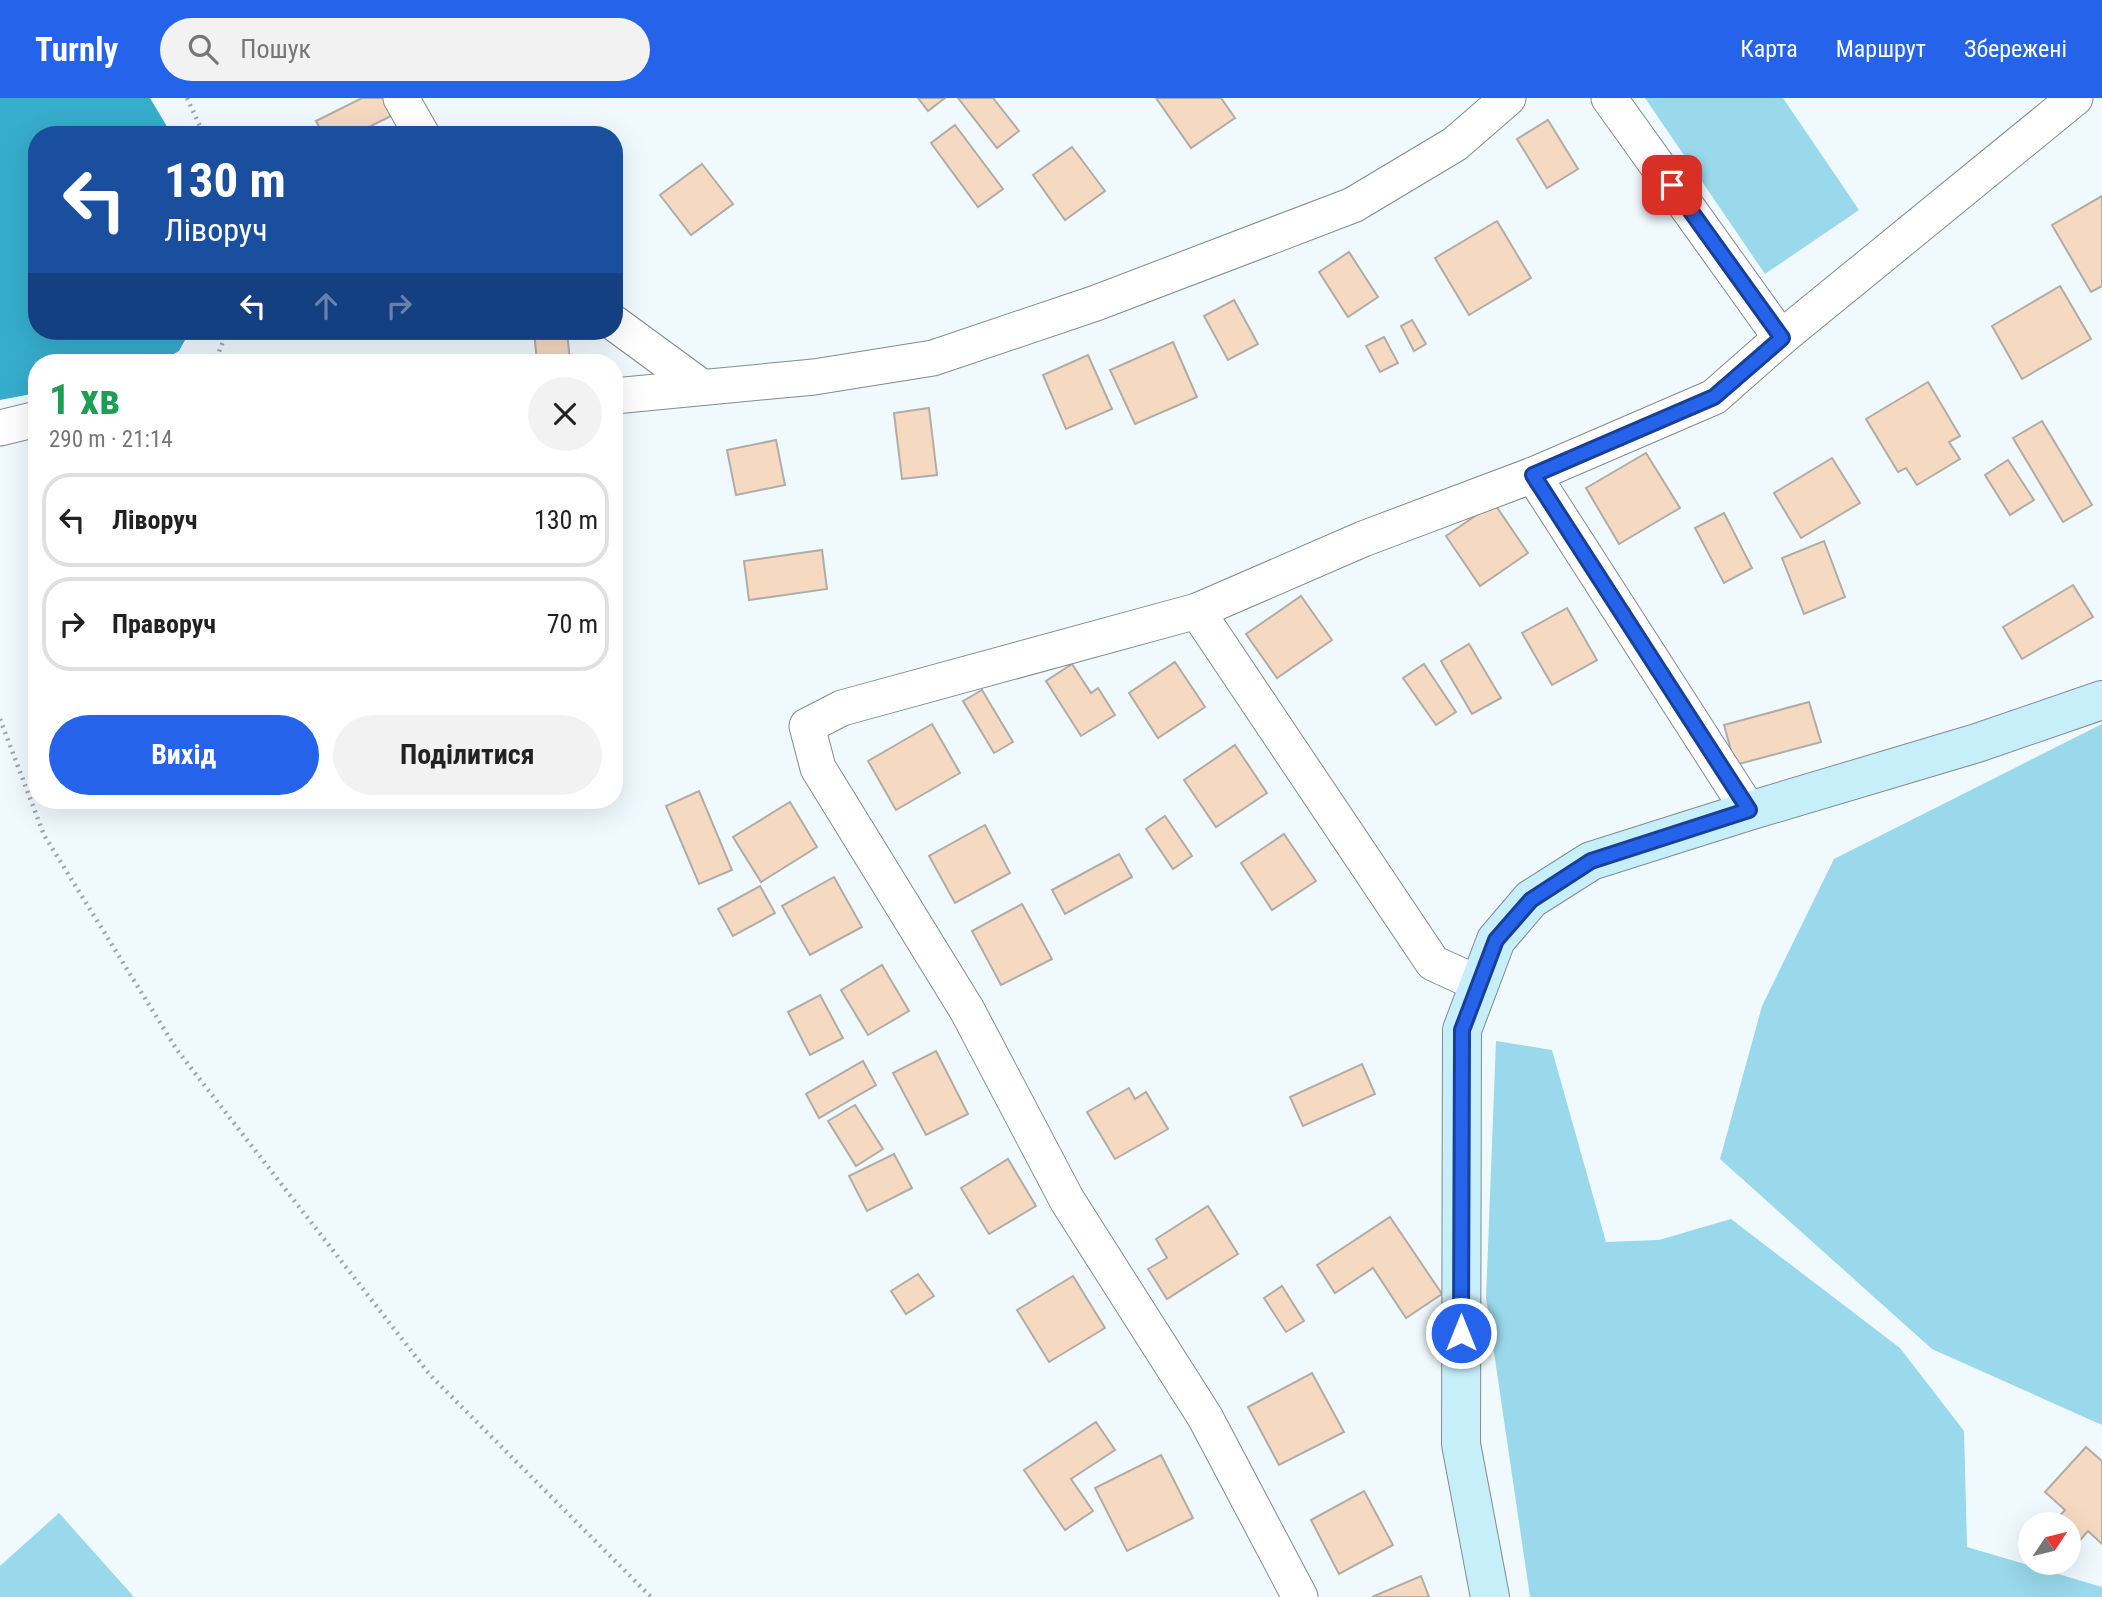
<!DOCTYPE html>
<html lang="uk">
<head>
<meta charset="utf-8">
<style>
  :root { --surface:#fff; --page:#f2f2f2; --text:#222; --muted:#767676; --line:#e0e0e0; --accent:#2563eb }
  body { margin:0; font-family:"Roboto Condensed",sans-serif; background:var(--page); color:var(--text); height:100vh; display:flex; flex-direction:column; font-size:26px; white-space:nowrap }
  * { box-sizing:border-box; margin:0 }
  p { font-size:23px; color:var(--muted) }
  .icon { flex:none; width:38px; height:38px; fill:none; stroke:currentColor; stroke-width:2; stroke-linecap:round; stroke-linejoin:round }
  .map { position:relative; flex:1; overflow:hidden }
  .sheet { position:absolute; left:28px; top:256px; width:595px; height:455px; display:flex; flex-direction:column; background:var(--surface); border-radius:28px; box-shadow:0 7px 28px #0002 }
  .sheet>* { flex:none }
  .top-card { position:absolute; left:28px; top:28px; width:595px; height:214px; border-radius:28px; box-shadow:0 7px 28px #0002; background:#1a4fa0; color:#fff; overflow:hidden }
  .needle { width:46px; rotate:55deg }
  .fabs { position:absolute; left:2018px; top:1414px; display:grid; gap:14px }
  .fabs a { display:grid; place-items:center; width:63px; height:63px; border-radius:50%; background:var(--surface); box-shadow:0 7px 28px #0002; font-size:35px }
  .pin { position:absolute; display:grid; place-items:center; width:60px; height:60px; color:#fff; margin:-30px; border-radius:14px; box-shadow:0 4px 10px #0006 }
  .me { position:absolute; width:77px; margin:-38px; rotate:0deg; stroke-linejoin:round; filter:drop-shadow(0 0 5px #0008) }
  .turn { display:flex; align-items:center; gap:24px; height:147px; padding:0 21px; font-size:32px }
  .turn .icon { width:91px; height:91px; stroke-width:2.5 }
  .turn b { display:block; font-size:49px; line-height:60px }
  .lanes { display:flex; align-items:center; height:66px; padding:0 21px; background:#0003; justify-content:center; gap:35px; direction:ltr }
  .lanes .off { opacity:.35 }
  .round { display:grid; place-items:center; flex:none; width:74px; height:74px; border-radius:37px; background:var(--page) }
  .summary { display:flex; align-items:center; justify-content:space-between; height:119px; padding:0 21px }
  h1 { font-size:42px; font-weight:700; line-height:52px; color:#1e9e55 }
  .cta { display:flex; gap:14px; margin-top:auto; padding:14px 21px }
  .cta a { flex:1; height:80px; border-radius:42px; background:var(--accent); color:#fff; font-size:28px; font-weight:700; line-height:80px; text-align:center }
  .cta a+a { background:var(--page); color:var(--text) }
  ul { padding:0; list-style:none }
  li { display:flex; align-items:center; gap:21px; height:94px; margin:0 14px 10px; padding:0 7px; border:4px solid var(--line); border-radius:28px }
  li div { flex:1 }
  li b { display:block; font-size:26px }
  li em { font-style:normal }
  header { display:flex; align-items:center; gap:42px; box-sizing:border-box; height:98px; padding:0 35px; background:var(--accent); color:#fff }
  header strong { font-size:33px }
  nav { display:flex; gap:38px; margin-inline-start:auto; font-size:24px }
  .search { width:490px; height:63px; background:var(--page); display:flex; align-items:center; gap:18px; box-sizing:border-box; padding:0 24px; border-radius:38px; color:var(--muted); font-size:26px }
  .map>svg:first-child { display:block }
</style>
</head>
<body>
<header>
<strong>Turnly</strong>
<div class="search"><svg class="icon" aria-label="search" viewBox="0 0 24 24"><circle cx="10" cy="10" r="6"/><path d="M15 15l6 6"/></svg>Пошук</div>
<nav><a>Карта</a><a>Маршрут</a><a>Збережені</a></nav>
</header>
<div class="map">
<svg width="2102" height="1499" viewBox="0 0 2102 1499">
  <rect width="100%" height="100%" fill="#f0fafe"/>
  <g fill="#9ad8eb">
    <polygon points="1645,0 1783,0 1859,112 1765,176"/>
    <polygon points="2102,626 2102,1327 1932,1251 1720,1061 1762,908 1834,761"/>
    <polygon points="1496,943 1552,952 1606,1144 1659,1142 1731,1121 1900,1250 1964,1333 1967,1449 2102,1489 2102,1499 1530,1499 1486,1200"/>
    <polygon points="59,1415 134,1499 0,1499 0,1468"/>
  </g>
  <polygon fill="#36adcd" points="0,0 150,0 172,37 37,37 37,233 190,233 179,253 160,264 37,264 37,295 0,302"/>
  <g fill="#f5d9c1" stroke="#b2aca6" stroke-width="2">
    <polygon points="362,0 392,0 399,14 353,37 323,37 316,23"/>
    <polygon points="918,0 945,0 928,13"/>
    <polygon points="958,0 993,0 1019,33 997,50"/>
    <polygon points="1156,0 1221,0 1235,20 1191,50"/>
    <polygon points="1548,22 1578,71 1547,90 1517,41"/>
    <polygon points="955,27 1003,91 978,109 931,45"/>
    <polygon points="1072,49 1105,93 1065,122 1033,77"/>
    <polygon points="702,66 733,106 691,137 660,97"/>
    <polygon points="2102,98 2102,188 2091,194 2052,127"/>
    <polygon points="1497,123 1531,180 1469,217 1435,160"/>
    <polygon points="1349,154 1378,199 1348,219 1319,174"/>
    <polygon points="2060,188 2091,241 2022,281 1992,228"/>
    <polygon points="1234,202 1258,246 1228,262 1204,218"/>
    <polygon points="1412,222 1426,246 1414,253 1401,228"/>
    <polygon points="534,233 567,233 570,264 537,264"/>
    <polygon points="1384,239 1398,265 1380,274 1366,248"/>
    <polygon points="1173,244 1197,299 1135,326 1110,272"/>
    <polygon points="1088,257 1112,311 1066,331 1043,277"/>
    <polygon points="1928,284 1960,338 1949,344 1960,361 1917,387 1906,370 1898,374 1866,321"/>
    <polygon points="929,310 937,377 902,381 894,315"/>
    <polygon points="2042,323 2092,407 2063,424 2013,340"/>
    <polygon points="776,342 785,387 736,397 727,352"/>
    <polygon points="1646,355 1680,410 1619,446 1586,390"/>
    <polygon points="1832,360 1860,405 1801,440 1774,395"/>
    <polygon points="2008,362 2034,402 2010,417 1985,377"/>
    <polygon points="1494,405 1528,455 1480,488 1446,438"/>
    <polygon points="1724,415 1752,470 1724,485 1695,430"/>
    <polygon points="1824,443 1845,499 1804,516 1782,460"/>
    <polygon points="822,452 827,491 749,502 744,463"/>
    <polygon points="2073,487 2093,519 2022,561 2003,529"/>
    <polygon points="1301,498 1332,542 1277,580 1246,536"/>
    <polygon points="1567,510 1597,562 1552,587 1522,535"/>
    <polygon points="1469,546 1501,600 1472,616 1441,563"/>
    <polygon points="1175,564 1205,609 1158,640 1129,595"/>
    <polygon points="1072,566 1091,595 1098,590 1115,617 1081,638 1046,583"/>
    <polygon points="1424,566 1456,614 1436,627 1403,580"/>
    <polygon points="982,592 1013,644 994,655 963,603"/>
    <polygon points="1809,604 1821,644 1735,667 1724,627"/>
    <polygon points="932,626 960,675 896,712 868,663"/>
    <polygon points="1235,647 1267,695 1216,729 1184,682"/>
    <polygon points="699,693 732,772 699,786 666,708"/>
    <polygon points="790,704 817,749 761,784 733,739"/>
    <polygon points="1165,718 1192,758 1173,771 1146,731"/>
    <polygon points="985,727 1010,775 955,805 929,758"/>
    <polygon points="1284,736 1316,783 1272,812 1241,765"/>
    <polygon points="1119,756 1132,779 1065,816 1052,792"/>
    <polygon points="834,779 862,829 810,857 782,808"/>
    <polygon points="760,788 775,815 733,838 718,811"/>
    <polygon points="1022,806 1052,861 1001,887 972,833"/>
    <polygon points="882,867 909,913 868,937 841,892"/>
    <polygon points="820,897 843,940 810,957 788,914"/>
    <polygon points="936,953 968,1016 926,1037 893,975"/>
    <polygon points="863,963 876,987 819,1020 806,996"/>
    <polygon points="1362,966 1375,996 1303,1028 1290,999"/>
    <polygon points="1129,990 1135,1001 1146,994 1168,1031 1115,1061 1087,1014"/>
    <polygon points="855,1007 883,1051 856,1068 828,1023"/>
    <polygon points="894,1056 912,1090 867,1113 849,1078"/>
    <polygon points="1008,1061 1036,1108 989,1136 961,1090"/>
    <polygon points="1208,1108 1238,1156 1167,1201 1148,1171 1167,1160 1156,1141"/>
    <polygon points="1390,1119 1442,1196 1406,1220 1373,1170 1335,1195 1317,1167"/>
    <polygon points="918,1176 934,1198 906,1216 891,1193"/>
    <polygon points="1073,1178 1105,1230 1049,1264 1017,1212"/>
    <polygon points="1282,1188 1304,1223 1286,1234 1264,1200"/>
    <polygon points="1312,1275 1344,1334 1279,1367 1248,1309"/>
    <polygon points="1096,1324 1115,1352 1071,1381 1093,1413 1065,1432 1024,1372"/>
    <polygon points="2086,1349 2102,1363 2102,1446 2088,1433 2074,1449 2068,1444 2068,1426 2052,1426 2065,1412 2045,1394"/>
    <polygon points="1161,1357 1193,1420 1127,1453 1095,1390"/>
    <polygon points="1364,1393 1393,1447 1339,1476 1311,1422"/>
    <polygon points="1421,1478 1429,1499 1372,1499"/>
  </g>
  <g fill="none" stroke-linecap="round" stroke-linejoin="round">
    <defs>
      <g id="street">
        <polyline points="401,0 422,37"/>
        <polyline points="1609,0 1781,240"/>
        <polyline points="614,225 700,288"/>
        <polyline points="614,298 814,279 933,260 1096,205 1353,107 1455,46 1508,0"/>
        <polyline points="0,330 37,321"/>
        <polyline points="1533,377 1749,713"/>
        <polyline points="1197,513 1433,865 1479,886"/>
        <polyline points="1300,1499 1205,1319 1067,1102 967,912 818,670 807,628 842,610 1197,513 1363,441 1533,377 1714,299 1781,240 2075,0"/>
      </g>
      <polyline id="secondary" points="1490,1499 1461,1346 1462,932 1496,842 1531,801 1591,763 1749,713 1977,645 2102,602"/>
    </defs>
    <use href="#street" stroke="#828b8e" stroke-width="37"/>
    <use href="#secondary" stroke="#828b8e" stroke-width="40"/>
    <g stroke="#9ea6a9" stroke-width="4.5" stroke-dasharray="2 5" stroke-linecap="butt">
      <polyline points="187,0 204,37"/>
      <polyline points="210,264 219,254 227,233"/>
      <polyline points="0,621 44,737 177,952 430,1277 651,1499"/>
    </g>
    <use href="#street" stroke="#fff" stroke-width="35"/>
    <use href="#secondary" stroke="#c7effa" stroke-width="38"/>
  </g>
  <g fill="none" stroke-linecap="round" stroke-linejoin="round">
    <defs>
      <polyline id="route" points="1461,1235 1462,932 1496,842 1531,802 1591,763 1749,712 1533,377 1714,299 1782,240 1672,87"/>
    </defs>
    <use href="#route" stroke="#184099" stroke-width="18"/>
    <use href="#route" stroke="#2563eb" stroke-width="12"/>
  </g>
</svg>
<div class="fabs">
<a><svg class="needle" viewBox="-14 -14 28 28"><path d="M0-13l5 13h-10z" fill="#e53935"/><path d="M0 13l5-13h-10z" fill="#767676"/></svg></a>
</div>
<div class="pin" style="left:1672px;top:87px;background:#d93025"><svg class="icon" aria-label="arrive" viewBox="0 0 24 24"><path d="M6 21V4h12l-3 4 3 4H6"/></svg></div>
<svg class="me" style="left:1461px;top:1235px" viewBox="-20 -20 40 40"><circle r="17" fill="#2563eb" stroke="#fff" stroke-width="3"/><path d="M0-11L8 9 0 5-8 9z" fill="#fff"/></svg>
<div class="top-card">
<div class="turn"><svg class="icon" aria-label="left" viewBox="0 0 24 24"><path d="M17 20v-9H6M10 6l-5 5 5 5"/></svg><div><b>130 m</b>Ліворуч</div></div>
<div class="lanes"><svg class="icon" aria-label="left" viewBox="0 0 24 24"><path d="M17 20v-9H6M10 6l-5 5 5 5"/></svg><svg class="icon off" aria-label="ahead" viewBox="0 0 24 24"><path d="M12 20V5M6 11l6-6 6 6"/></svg><svg class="icon off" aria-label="right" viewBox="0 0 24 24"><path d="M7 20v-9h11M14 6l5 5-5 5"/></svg></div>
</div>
<section class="sheet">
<div class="summary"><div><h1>1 хв</h1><p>290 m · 21:14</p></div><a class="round"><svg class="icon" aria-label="close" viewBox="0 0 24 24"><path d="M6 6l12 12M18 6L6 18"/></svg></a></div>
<ul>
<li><svg class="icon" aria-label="left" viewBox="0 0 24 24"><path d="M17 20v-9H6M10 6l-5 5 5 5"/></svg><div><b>Ліворуч</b></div><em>130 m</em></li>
<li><svg class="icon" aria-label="right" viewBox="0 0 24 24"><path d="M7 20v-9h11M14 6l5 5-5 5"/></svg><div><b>Праворуч</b></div><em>70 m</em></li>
</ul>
<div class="cta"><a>Вихід</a><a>Поділитися</a></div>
</section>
</div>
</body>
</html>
